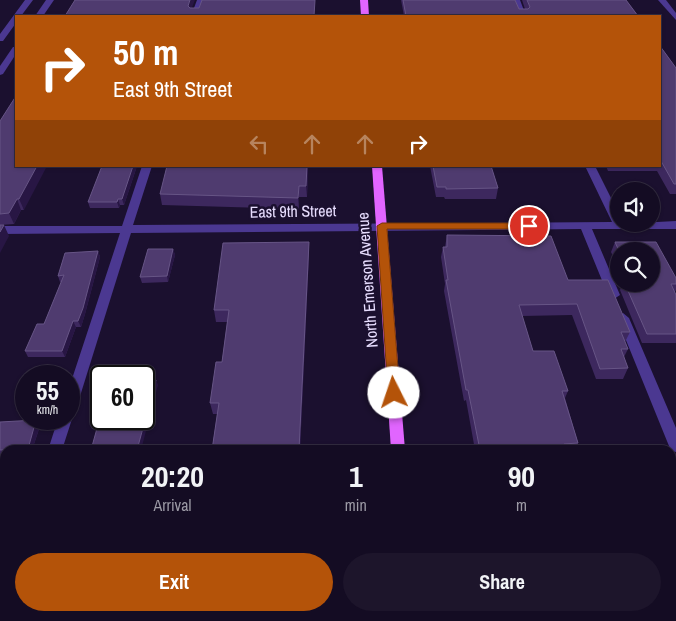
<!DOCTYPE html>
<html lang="en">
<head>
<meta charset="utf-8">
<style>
  :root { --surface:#140c23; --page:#1d152b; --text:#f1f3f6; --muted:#9d9ba6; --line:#332c41; --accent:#b45309 }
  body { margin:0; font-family:"Archivo Narrow",sans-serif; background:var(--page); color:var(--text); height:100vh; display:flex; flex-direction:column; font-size:19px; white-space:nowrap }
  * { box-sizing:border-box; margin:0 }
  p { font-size:16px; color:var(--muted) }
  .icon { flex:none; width:28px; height:28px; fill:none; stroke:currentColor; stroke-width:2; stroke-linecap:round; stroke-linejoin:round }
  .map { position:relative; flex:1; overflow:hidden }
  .panel { position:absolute; left:0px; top:445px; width:676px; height:176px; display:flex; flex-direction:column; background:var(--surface); border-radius:15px 15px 0 0; box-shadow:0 1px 4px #0004,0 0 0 1px var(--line) }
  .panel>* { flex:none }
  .guide { position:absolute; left:15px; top:15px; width:646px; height:152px; border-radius:0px; box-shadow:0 1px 4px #0004,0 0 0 1px var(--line); background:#b45309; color:#fff; overflow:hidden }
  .buttons { position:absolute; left:610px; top:182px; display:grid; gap:10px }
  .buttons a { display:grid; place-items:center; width:50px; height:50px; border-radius:50%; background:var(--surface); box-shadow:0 1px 4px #0004,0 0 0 1px var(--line); font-size:25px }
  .speed { position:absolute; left:15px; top:365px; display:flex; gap:10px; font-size:25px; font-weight:700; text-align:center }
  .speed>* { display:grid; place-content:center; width:65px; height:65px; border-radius:50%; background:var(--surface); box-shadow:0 1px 4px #0004,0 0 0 1px var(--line); line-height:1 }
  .speed small { font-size:12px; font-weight:400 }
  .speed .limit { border:2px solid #111; border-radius:8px; background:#fff; color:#111 }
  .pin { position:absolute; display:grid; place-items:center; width:42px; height:42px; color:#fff; margin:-21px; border:2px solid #fff; border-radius:50%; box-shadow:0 1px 5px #0007 }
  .me { position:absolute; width:55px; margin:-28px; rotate:356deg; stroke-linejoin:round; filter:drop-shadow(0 0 4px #0008) }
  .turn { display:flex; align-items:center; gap:18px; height:105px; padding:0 15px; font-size:22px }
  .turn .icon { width:65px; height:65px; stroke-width:2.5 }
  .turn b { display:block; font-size:35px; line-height:42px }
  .lanes { display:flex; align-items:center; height:48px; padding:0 15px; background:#0003; justify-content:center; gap:25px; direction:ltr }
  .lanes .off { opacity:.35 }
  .eta { display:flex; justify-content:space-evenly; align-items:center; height:85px; text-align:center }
  .eta b { font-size:30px; font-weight:700; line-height:35px }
  .action { display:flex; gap:10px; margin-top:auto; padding:10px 15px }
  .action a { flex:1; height:58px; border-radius:30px; background:var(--accent); color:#fff; font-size:20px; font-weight:700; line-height:58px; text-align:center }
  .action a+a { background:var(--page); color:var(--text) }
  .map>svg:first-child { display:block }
</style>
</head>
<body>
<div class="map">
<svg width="676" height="621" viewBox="0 0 676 621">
  <rect width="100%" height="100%" fill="#1b102f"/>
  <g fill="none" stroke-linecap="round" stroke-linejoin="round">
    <g fill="#4b3891" fill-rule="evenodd">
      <polygon points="25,0 33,0 21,16 16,16 16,23 3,41 0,41 0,34"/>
      <polygon points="46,0 54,0 43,16 35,16"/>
      <polygon points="197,0 205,0 199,16 191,16"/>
      <polygon points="512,0 520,0 526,16 518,16"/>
      <polygon points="658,0 666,0 676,13 676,20"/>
      <polygon points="13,47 16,47 16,54 3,74 0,75 0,66"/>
      <polygon points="142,166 152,166 133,225 612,222 585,166 595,166 619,214 619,224 676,221 676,229 592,229 620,295 614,299 608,295 581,229 131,233 76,409 74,413 70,415 72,419 62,450 48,450 58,419 69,419 69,388 120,233 0,234 0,226 122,226"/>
      <polygon points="623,313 629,318 676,428 676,452 671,451 669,446 617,318"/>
      <rect x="671" y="524" width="5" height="16"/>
      <polygon points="5,597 5,616 10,616 9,621 0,621 0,599"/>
    </g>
    <g fill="#e165ff" fill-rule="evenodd">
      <polygon points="360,0 368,0 369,16 361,16"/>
      <polygon points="372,166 382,166 405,450 391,450"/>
      <rect x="401" y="616" width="18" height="5"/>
    </g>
  </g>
  <g fill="#3d285e">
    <polygon points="401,0 515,0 519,9 525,9 522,0 626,0 638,16 404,16"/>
    <polygon points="660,46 676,68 676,194 670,194 657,171 608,171 606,166 660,166"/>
    <polygon points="0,121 24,210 21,210 14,224 0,225"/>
    <polygon points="137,166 124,205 120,205 119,208 90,208 88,202"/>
    <polygon points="308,166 307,197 299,197 299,209 162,205 160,194"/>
    <polygon points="430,166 491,166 498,188 496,199 445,199 444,197 436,197"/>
    <polygon points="447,235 568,280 630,332 625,342 628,349 624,357 628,368 623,379 596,379 572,315 522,316 533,351 568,391 565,398 578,443 575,450 475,450 466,400 464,401 444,291 445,284 441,257 443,247 445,247"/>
    <polygon points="309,242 309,254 300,450 212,450 217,414 213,414 210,403 222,362 227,322 216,322 214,310"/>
    <polygon points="615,242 676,278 676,290 675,292 676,295 676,343 642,343 620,290 623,284 651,284 619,251 619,268 611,252"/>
    <polygon points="173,249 175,255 168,282 142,283 140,277"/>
    <polygon points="98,251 100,257 85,314 81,327 76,327 65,357 28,357 25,351 44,324 62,282 60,282 58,276"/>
    <polygon points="0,422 40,426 32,450 5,450 5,455 0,455"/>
    <polygon points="671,472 676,484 676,507 671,507"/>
    <polygon points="0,497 4,536 0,536"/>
    <polygon points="500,616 623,616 621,619 611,620 611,621 501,621"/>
  </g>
  <g fill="#281644">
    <polygon points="190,0 195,0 189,15 188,6"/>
    <polygon points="37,166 47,166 24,210 19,199"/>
    <polygon points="133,166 137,166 124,205 122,199"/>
    <polygon points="307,166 308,166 307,197 306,186"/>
    <polygon points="299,186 299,209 298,198"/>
    <polygon points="17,199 21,210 14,224 9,213"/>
    <polygon points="118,199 120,205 119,208 117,202"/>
    <polygon points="4,225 9,236 0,253 0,232"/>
    <polygon points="309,242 309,254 300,450 299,450"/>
    <polygon points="173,249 175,255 168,282 167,276"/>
    <polygon points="98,251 100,257 85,314 81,327 78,321"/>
    <polygon points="73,321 76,327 65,357 62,351"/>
    <polygon points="156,380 158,385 141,450 137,450"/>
    <polygon points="36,420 40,426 32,450 28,450 28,449"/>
    <polygon points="5,517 5,533 4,536 0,531"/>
    <polygon points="84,616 89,616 88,621 83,621"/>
  </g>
  <g fill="#4f3b6f" stroke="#675586">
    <polygon points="75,0 190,0 188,6 190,8 199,8 202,0 315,0 314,16 65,16"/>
    <polygon points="403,0 515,0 519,9 528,9 530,7 527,0 626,0 638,16 406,16"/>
    <polygon points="660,46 676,68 676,184 674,184 661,161 660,161"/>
    <polygon points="16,96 16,166 37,166 19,199 17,199 9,213 0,214 0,121"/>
    <polygon points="102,166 133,166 122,199 118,199 117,202 88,202"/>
    <polygon points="167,166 307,166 306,186 299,186 298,198 160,194"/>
    <polygon points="433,166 491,166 498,188 446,189 446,187 437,187"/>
    <polygon points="0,225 4,225 0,232"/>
    <polygon points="447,235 551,236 568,280 608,280 630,332 621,332 628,349 621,349 628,368 600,369 577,304 519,305 533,351 554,351 568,391 562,391 578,443 564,444 566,450 480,450 468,390 466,390 446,280 448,280 443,247 447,247"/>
    <polygon points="309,242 299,450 212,450 219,403 210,403 216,362 222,362 229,310 214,310 223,243"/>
    <polygon points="615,242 656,242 676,278 676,284 671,284 676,295 676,334 647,334 625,284 651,284 651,251 619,251"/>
    <polygon points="148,249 173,249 167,276 140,277"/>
    <polygon points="98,251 83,308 78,321 73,321 62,351 25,351 37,324 44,324 64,275 58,276 65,253"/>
    <polygon points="144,380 156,380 137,450 91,450 101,414 101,419 144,419"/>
    <polygon points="36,420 28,449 0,450 0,422"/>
    <polygon points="671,472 676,484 676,502 671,502"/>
    <polygon points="0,497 5,497 5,517 0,531"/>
    <polygon points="48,616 84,616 83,621 47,621"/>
    <polygon points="212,616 283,616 283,621 211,621"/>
    <polygon points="505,616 610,616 611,621 506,621"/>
  </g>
  <polygon fill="#b45309" stroke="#753606" points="382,223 529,223 534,226 529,229 387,229 400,393 394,398 388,393 377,226"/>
  <g text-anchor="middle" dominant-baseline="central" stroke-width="5" stroke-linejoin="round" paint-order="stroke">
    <g font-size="16" fill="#e8deff" stroke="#1b102f">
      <text transform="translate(293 211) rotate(-1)">East 9th Street</text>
      <text transform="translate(367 280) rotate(-94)">North Emerson Avenue</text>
    </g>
  </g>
</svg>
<div class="buttons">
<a><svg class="icon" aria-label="sound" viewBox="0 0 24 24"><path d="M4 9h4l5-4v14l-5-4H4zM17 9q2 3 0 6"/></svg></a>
<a><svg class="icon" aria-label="search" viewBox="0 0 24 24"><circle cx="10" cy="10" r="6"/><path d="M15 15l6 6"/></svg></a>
</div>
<div class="speed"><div>55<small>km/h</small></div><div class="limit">60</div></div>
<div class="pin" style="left:529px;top:226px;background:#d93025"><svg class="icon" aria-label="arrive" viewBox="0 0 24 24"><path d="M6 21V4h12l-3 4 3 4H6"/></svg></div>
<svg class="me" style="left:394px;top:393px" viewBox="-20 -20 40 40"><circle r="19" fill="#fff"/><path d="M0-13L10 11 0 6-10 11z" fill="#b45309"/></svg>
<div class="guide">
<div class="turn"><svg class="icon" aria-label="right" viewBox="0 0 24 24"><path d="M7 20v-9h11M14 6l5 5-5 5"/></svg><div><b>50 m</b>East 9th Street</div></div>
<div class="lanes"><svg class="icon off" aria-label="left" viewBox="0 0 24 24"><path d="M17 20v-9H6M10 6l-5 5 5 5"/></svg><svg class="icon off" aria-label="ahead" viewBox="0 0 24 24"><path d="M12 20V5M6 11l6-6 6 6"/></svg><svg class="icon off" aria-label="ahead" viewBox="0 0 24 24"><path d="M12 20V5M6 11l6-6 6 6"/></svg><svg class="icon" aria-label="right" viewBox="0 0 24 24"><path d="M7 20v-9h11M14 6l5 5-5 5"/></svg></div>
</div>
<section class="panel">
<div class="eta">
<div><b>20:20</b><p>Arrival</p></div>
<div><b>1</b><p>min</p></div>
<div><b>90</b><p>m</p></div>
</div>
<div class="action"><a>Exit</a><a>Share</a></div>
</section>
</div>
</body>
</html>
